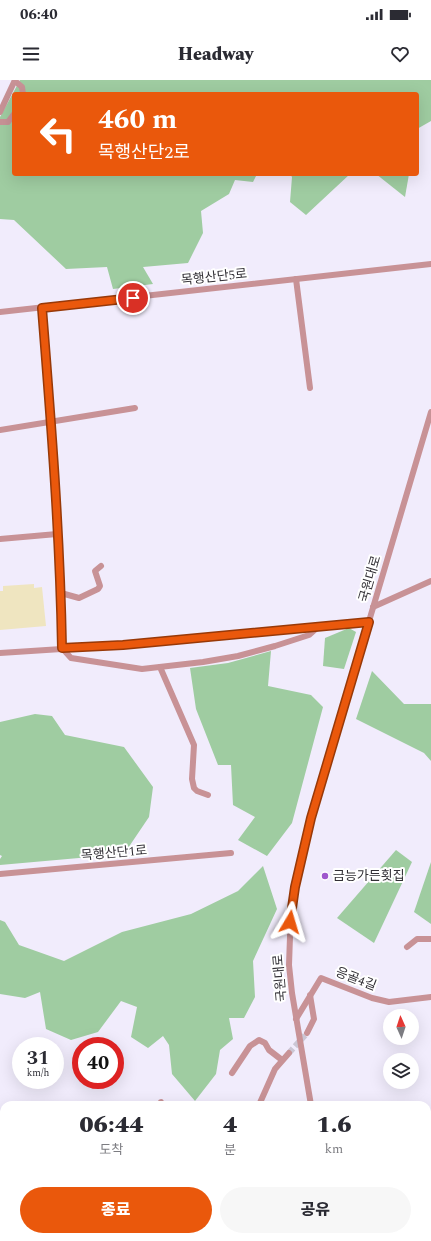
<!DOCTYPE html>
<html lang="ko">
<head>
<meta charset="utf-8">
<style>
  :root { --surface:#fff; --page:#f7f7f7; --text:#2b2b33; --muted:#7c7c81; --accent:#ea580c }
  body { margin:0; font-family:Spectral,"Noto Sans KR",serif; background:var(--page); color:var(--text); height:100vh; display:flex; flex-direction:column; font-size:15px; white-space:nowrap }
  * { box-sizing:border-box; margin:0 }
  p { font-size:13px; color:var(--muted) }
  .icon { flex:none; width:22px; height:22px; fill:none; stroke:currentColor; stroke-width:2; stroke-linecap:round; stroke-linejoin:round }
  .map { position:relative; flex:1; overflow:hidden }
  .side { position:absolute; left:0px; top:1021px; width:431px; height:140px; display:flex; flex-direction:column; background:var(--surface); border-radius:12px 12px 0 0; box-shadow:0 4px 16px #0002 }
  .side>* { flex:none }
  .banner { position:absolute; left:12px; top:12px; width:407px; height:84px; border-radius:4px; box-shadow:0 4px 16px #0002; background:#ea580c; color:#fff; overflow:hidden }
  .needle { width:26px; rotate:357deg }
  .controls { position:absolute; left:383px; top:929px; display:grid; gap:8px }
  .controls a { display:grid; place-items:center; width:36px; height:36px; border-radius:50%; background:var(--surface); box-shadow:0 4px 16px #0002; font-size:20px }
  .speed { position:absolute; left:12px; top:957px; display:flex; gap:8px; font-size:20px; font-weight:700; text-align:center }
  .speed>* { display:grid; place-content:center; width:52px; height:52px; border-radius:50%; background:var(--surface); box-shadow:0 4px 16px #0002; line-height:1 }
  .speed small { font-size:10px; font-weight:400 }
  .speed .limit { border:6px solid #d22; background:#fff; color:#111 }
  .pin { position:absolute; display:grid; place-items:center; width:34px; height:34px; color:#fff; margin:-17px; border:2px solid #fff; border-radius:50%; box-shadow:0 1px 4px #0007 }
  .me { position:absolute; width:44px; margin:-22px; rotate:7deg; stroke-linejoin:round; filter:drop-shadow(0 0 3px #0008) }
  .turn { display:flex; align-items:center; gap:14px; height:84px; padding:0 20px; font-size:18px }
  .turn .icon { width:52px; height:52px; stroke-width:2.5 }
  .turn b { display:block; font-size:28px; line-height:34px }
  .eta { display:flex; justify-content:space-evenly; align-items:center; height:68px; text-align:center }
  .eta b { font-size:24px; font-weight:800; line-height:28px }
  .primary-button { display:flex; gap:8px; margin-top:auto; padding:8px 20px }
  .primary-button a { flex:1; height:46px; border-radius:24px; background:var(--accent); color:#fff; font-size:16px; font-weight:800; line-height:46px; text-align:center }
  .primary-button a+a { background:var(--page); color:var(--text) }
  .status { display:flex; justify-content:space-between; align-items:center; height:28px; padding:0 20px; background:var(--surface); direction:ltr }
  .status svg { height:11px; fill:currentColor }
  header { display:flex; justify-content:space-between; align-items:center; height:52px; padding:0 20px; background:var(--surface); font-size:18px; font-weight:800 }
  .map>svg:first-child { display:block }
</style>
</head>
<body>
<div class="status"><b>06:40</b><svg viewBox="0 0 49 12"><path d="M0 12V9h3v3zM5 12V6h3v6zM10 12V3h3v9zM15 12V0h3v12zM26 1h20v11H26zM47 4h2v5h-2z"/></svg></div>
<header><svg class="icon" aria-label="menu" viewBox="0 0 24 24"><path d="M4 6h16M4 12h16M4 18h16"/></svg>Headway<svg class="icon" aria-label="heart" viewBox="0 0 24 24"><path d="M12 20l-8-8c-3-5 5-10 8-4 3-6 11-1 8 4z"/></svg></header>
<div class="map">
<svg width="431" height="1161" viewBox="0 0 431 1161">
  <rect width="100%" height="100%" fill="#f1ecfc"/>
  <g fill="#9fcca1">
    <polygon points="20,0 431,0 431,41 417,49 417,14 14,14 14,94 257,94 253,102 235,100 229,114 201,131 203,153 188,183 143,187 153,204 113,209 107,187 66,189 14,140 0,139 0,37"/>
    <polygon points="290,94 350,94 306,135 290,122 292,97"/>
    <polygon points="376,94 409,94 405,117"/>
    <polygon points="349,548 356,552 344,589 323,586 325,558"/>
    <polygon points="271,571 268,606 311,615 323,627 292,743 267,776 238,760 255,737 233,725 231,685 218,685 196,629 190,588 228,583"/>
    <polygon points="372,591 404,624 431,624 431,681 424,673 356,639"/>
    <polygon points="35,634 52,636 65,655 124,667 153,707 149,737 124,774 0,785 0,779 2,776 0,775 0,642"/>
    <polygon points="396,770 412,782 374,863 337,838"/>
    <polygon points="431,782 431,844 414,832"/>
    <polygon points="263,786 277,829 253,881 255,917 244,938 229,938 233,959 220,970 216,994 195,1021 172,994 169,965 163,956 148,968 131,957 137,927 121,921 98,952 71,960 46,949 40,912 25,918 0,914 0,840 5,842 19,865 64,881 122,852 191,834 238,811"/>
  </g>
  <polygon fill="#efe5c0" points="34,504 34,508 42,507 46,546 0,550 0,511 3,511 3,506"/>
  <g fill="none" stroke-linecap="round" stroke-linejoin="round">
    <polyline stroke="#cbc6d4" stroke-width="6" stroke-dasharray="6 3" stroke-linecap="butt" points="289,973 307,953"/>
    <g stroke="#c89296" stroke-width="6">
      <polyline points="15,1 22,7 23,14"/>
      <polyline points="0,32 15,0"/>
      <polyline points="0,42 8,42 14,34"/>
      <polyline points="296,199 310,308"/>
      <polyline points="42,228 51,343 61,513 62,568 71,578 142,589 203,582 238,576 275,566 309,555 319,546"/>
      <polyline points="0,232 431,184"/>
      <polyline points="0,350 135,328"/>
      <polyline points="0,459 57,454"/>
      <polyline points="61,513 79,518 98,509 100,506 95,491 101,486"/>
      <polyline points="373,527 431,501"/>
      <polyline points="0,573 123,565 369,542"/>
      <polyline points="160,587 194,665 192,699 194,708 197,711 208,715"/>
      <polyline points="0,794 231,773"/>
      <polyline points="407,867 417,859 431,859"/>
      <polyline points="296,939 321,898 372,918 389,922 431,917"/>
      <polyline points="307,953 314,939 310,915"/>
      <polyline points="232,993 250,966 259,960 265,963 269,970 282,980"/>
      <polyline points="161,1022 162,1025"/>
      <polyline points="259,1025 275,989 289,973"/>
      <polyline points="311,1025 292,913 289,885 291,828 311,737 431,332"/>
      <polyline points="427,1097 431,1097"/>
      <polyline points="0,1111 4,1117"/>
      <polyline points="40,1157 43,1161"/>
      <polyline points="182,1157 194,1161"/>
      <polyline points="337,1157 338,1161"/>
      <polyline points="411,1157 411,1161"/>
      <polyline points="62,1160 146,1157"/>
      <polyline points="219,1161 220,1157"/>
    </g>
  </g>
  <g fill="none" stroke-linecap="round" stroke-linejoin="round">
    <defs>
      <path id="route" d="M133 218 42 228C51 341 60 454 62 568L123 565 369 542 311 738 295 807 290 842"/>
    </defs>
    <use href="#route" stroke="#983908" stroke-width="10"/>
    <use href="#route" stroke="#ea580c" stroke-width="7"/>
  </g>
  <circle fill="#9f58cd" stroke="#fff" stroke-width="1.5" cx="325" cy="796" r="4"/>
  <g text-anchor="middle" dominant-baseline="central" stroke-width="4" stroke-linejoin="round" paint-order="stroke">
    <g font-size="13" fill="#323036" stroke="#fff">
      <text transform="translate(214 197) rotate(-6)">목행산단5로</text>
      <text transform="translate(370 499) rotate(-74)">국원대로</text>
      <text transform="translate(114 773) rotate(-5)">목행산단1로</text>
      <text transform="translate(280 898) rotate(-95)">국원대로</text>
      <text transform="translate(356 899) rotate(21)">응골4길</text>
    </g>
    <g font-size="13" fill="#323036" stroke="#fff" text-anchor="start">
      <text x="333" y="796">금능가든횟집</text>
    </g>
  </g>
</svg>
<div class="controls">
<a><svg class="needle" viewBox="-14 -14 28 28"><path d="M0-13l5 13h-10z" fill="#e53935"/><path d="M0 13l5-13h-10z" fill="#7c7c81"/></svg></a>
<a><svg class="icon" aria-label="layers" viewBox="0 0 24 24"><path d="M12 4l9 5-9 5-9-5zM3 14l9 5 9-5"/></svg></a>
</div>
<div class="speed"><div>31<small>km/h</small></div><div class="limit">40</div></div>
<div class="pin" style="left:133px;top:218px;background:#d93025"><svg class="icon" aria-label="arrive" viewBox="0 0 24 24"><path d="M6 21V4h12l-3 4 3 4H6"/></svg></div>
<svg class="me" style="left:290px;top:842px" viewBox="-20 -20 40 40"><path d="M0-17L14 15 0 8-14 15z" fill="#ea580c" stroke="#fff" stroke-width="4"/></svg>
<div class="banner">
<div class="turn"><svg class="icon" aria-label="left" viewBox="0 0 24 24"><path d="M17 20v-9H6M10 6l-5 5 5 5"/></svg><div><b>460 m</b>목행산단2로</div></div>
</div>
<section class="side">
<div class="eta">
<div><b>06:44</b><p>도착</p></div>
<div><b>4</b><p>분</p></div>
<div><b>1.6</b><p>km</p></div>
</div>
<div class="primary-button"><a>종료</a><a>공유</a></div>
</section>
</div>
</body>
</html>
